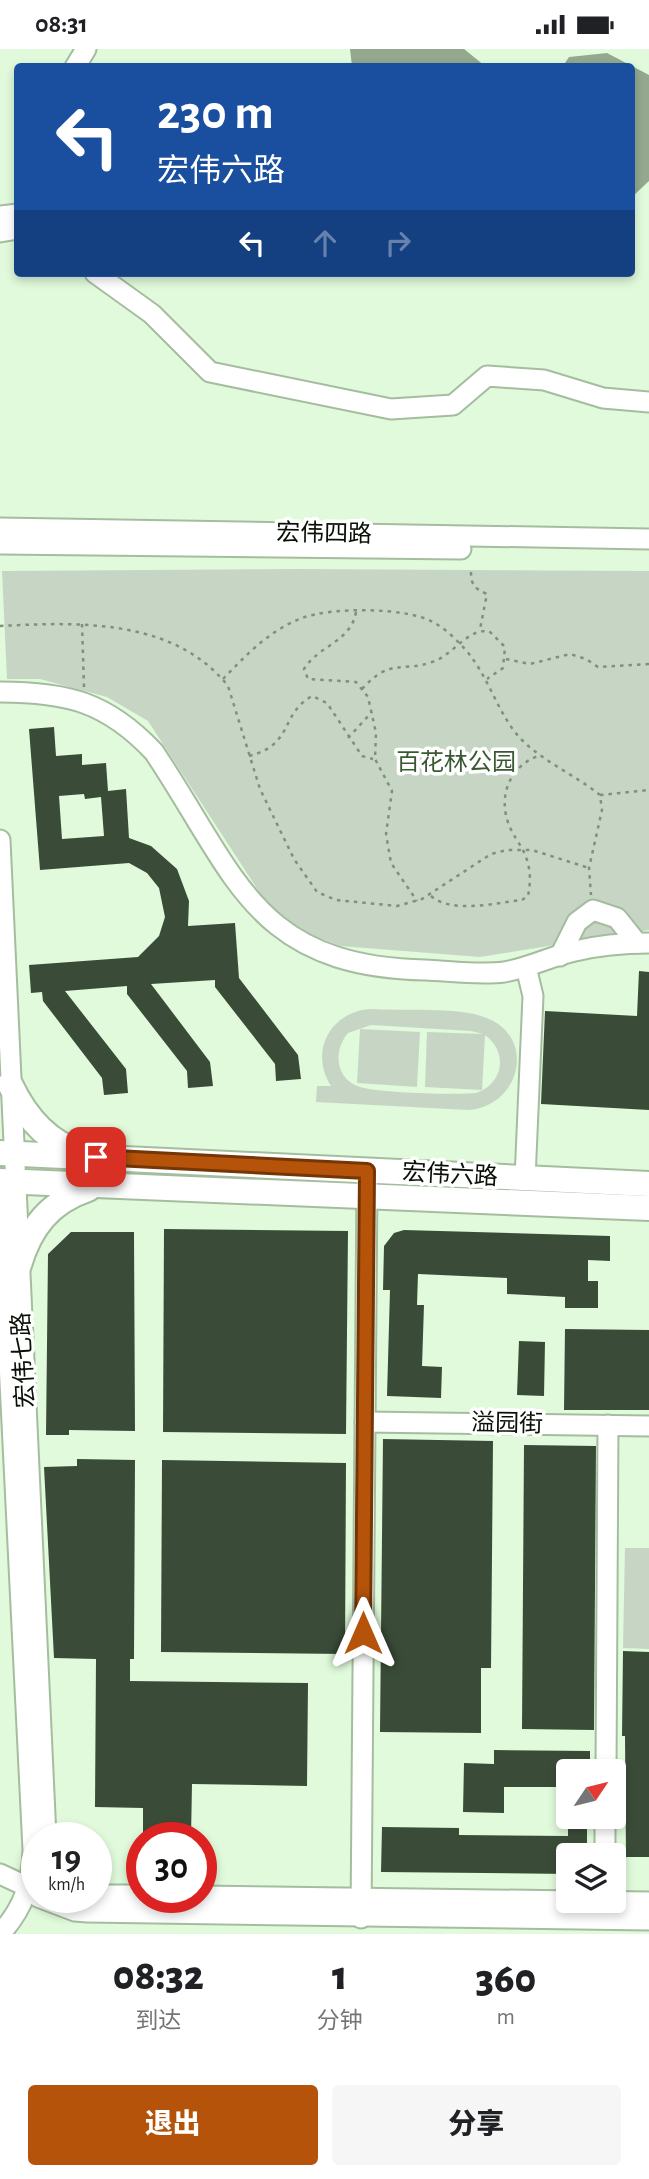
<!DOCTYPE html>
<html lang="zh">
<head>
<meta charset="utf-8">
<style>
  :root { --surface:#fff; --page:#f6f6f6; --text:#202124; --muted:#757577; --accent:#b45309 }
  body { margin:0; font-family:"Alegreya Sans","Noto Sans SC",sans-serif; background:var(--page); color:var(--text); height:100vh; display:flex; flex-direction:column; font-size:26px; white-space:nowrap }
  * { box-sizing:border-box; margin:0 }
  p { font-size:23px; color:var(--muted) }
  .icon { flex:none; width:38px; height:38px; fill:none; stroke:currentColor; stroke-width:2; stroke-linecap:round; stroke-linejoin:round }
  .map { position:relative; height:1885px; overflow:hidden }
  .side { display:flex; flex-direction:column; background:var(--surface); flex:1 }
  .side>* { flex:none }
  .top-card { position:absolute; left:14px; top:14px; width:621px; height:214px; border-radius:7px; box-shadow:0 4px 10px #0003; background:#1a4fa0; color:#fff; overflow:hidden }
  .needle { width:46px; rotate:55deg }
  .controls { position:absolute; left:556px; top:1710px; display:grid; gap:14px }
  .controls a { display:grid; place-items:center; width:70px; height:70px; border-radius:7px; background:var(--surface); box-shadow:0 4px 10px #0003; font-size:35px }
  .speed { position:absolute; left:21px; top:1773px; display:flex; gap:14px; font-size:35px; font-weight:700; text-align:center }
  .speed>* { display:grid; place-content:center; width:91px; height:91px; border-radius:50%; background:var(--surface); box-shadow:0 4px 10px #0003; line-height:1 }
  .speed small { font-size:18px; font-weight:400 }
  .speed .limit { border:10px solid #d22; background:#fff; color:#111 }
  .pin { position:absolute; display:grid; place-items:center; width:60px; height:60px; color:#fff; margin:-30px; border-radius:14px; box-shadow:0 4px 10px #0006 }
  .me { position:absolute; width:77px; margin:-38px; rotate:0deg; stroke-linejoin:round; filter:drop-shadow(0 0 5px #0008) }
  .turn { display:flex; align-items:center; gap:24px; height:147px; padding:0 28px; font-size:32px }
  .turn .icon { width:91px; height:91px; stroke-width:2.5 }
  .turn b { display:block; font-size:49px; line-height:60px }
  .lanes { display:flex; align-items:center; height:66px; padding:0 28px; background:#0003; justify-content:center; gap:35px; direction:ltr }
  .lanes .off { opacity:.35 }
  .eta { display:flex; justify-content:space-evenly; align-items:center; height:119px; text-align:center }
  .eta b { font-size:42px; font-weight:800; line-height:49px }
  .action { display:flex; gap:14px; margin-top:auto; padding:14px 28px }
  .action a { flex:1; height:80px; border-radius:7px; background:var(--accent); color:#fff; font-size:28px; font-weight:800; line-height:80px; text-align:center }
  .action a+a { background:var(--page); color:var(--text) }
  .status { display:flex; justify-content:space-between; align-items:center; height:49px; padding:0 35px; background:var(--surface); direction:ltr }
  .status svg { height:19px; fill:currentColor }
  .map>svg:first-child { display:block }
</style>
</head>
<body>
<div class="status"><b>08:31</b><svg viewBox="0 0 49 12"><path d="M0 12V9h3v3zM5 12V6h3v6zM10 12V3h3v9zM15 12V0h3v12zM26 1h20v11H26zM47 4h2v5h-2z"/></svg></div>
<div class="map">
<svg width="649" height="1885" viewBox="0 0 649 1885">
  <rect width="100%" height="100%" fill="#e0fadb"/>
  <g fill="#c7d6c4" fill-rule="evenodd">
    <polygon points="298,520 649,522 649,881 480,908 340,897 298,881 269,858 148,672 107,648 40,630 7,630 2,522"/>
    <path d="M370 960C401 962 458 958 484 968 537 986 522 1057 468 1061L316 1053 317 1037H331C309 1003 330 963 370 960ZM371 976 471 982 483 985 427 983 425 1038 482 1041 485 986C509 1004 503 1035 476 1044 453 1046 379 1044 360 1038 335 1030 333 1002 348 984Z"/>
    <polygon points="360,980 420,983 417,1038 357,1034"/>
    <polygon points="625,1499 649,1499 649,1600 623,1599"/>
  </g>
  <g fill="#93a88f">
    <polygon points="350,0 464,0 485,17 352,17"/>
    <polygon points="607,4 649,26 649,132 632,148 632,18 563,17 569,8"/>
  </g>
  <g fill="#3a4c37" fill-rule="evenodd">
    <path d="M54 678 56 707 82 705V716L106 714 108 742 126 740 129 789 151 797 177 820 189 852 188 877 235 874 239 929 298 1006 301 1030 276 1032 275 1015 215 938V931L151 935 210 1013 213 1037 188 1039 187 1022 127 945V937L65 942 126 1020 128 1044 104 1046 102 1029 43 952 42 943 31 944 29 916 138 908 159 887 165 868 159 839 147 824 129 814 40 821 29 680ZM84 745 85 750 101 748 104 787 62 790 59 747Z"/>
    <polygon points="639,922 649,923 649,1061 541,1055 545,962 637,967"/>
    <polygon points="164,1180 348,1182 346,1385 163,1383"/>
    <polygon points="404,1181 610,1187 610,1212 588,1211 588,1232 598,1232 598,1259 565,1259 565,1248 507,1245 507,1229 418,1225 417,1256 424,1256 422,1317 442,1318 441,1349 387,1347 390,1241 383,1241 384,1197 394,1184"/>
    <polygon points="71,1183 134,1183 135,1382 69,1381 69,1386 46,1386 48,1205"/>
    <polygon points="565,1280 649,1281 649,1361 564,1361"/>
    <polygon points="519,1292 545,1293 544,1347 517,1346"/>
    <polygon points="383,1390 493,1392 491,1619 481,1619 481,1684 380,1683"/>
    <polygon points="524,1396 596,1397 594,1681 522,1680"/>
    <polygon points="77,1410 135,1411 134,1610 130,1610 130,1632 308,1634 307,1737 192,1735 191,1788 143,1788 143,1759 95,1758 96,1610 54,1609 44,1418 77,1417"/>
    <polygon points="162,1411 346,1414 345,1605 161,1603"/>
    <polygon points="623,1602 649,1603 649,1808 626,1808 625,1687 622,1687"/>
    <polygon points="494,1701 590,1702 590,1722 569,1722 569,1738 504,1738 504,1764 463,1763 464,1714 494,1715"/>
    <polygon points="568,1777 587,1777 587,1806 569,1806 569,1825 381,1823 382,1778 459,1779 459,1786 568,1787"/>
  </g>
  <g fill="none" stroke-linecap="round" stroke-linejoin="round">
    <defs>
      <g id="minor">
        <polyline points="75,18 86,0"/>
        <polyline points="0,167 18,165"/>
        <polyline points="0,183 18,180"/>
        <polyline points="95,224 152,265 210,323 391,360 453,356 487,327 544,331 603,349 649,353"/>
        <polyline points="0,479 649,490"/>
        <polyline points="0,495 461,500"/>
        <path d="M0 643C67 643 107 653 154 703 237 827 254 917 425 921 450 922 479 926 504 923 529 919 551 907 575 902 600 896 624 894 649 894"/>
        <polyline points="0,791 46,1788"/>
        <polyline points="560,907 577,873 593,861 617,869 637,894"/>
        <path d="M0 1130 33 1801C32 1834 23 1860 0 1885"/>
        <polyline points="525,1130 533,947 526,918"/>
        <polyline points="365,1373 649,1377"/>
        <polyline points="606,1722 608,1376"/>
        <polyline points="605,1806 605,1768"/>
        <polyline points="0,1825 28,1838 35,1845"/>
        <polyline points="96,1846 142,1846"/>
        <polyline points="201,1847 649,1853"/>
        <polyline points="38,1848 75,1862 87,1863 649,1871"/>
        <polyline points="361,1869 367,1133"/>
      </g>
      <g id="major">
        <path d="M10 1035C25 1067 47 1094 82 1104"/>
        <polyline points="0,1104 649,1135"/>
        <polyline points="0,1132 649,1159"/>
        <polyline points="0,1204 4,1218"/>
        <path d="M19 1216C30 1178 50 1153 88 1140"/>
      </g>
    </defs>
    <use href="#minor" stroke="#a5bd9f" stroke-width="23"/>
    <use href="#major" stroke="#a5bd9f" stroke-width="28"/>
    <g stroke="#7f917c" stroke-width="2.5" stroke-dasharray="3.5 5" stroke-linecap="butt">
      <path d="M471 523C471 536 475 540 487 545L480 580"/>
      <path d="M356 563C351 593 319 596 304 620L308 630 356 633 368 648 376 684 375 710 392 742 386 785 391 814 417 852"/>
      <polyline points="82,575 84,638"/>
      <path d="M0 577C78 573 174 569 228 637L260 740 294 810 317 843 336 851 397 857 422 850 491 805 507 801H532L589 819"/>
      <polyline points="506,610 530,615 570,605 586,610 598,618 649,615"/>
      <path d="M223 630C246 606 270 581 302 569 331 558 406 558 433 573 444 579 454 588 462 597 488 623 497 666 522 691 544 713 575 726 600 746L602 761 589 819 591 846"/>
      <path d="M362 640C391 608 401 624 432 613 454 606 466 580 489 582L505 598 503 619 487 630"/>
      <polyline points="348,689 372,663"/>
      <path d="M249 707C295 695 279 666 312 647L327 654 362 707 373 710"/>
      <polyline points="600,746 649,741"/>
      <path d="M431 847C452 865 495 854 522 851L528 847C530 837 531 825 528 815 525 800 514 789 509 776 497 746 511 715 541 706"/>
    </g>
    <use href="#minor" stroke="#fff" stroke-width="19"/>
    <use href="#major" stroke="#fff" stroke-width="24"/>
  </g>
  <g fill="none" stroke-linecap="round" stroke-linejoin="round">
    <defs>
      <polyline id="route" points="96,1108 367,1122 363,1584"/>
    </defs>
    <use href="#route" stroke="#753606" stroke-width="18"/>
    <use href="#route" stroke="#b45309" stroke-width="12"/>
  </g>
  <g text-anchor="middle" dominant-baseline="central" stroke-width="7" stroke-linejoin="round" paint-order="stroke">
    <g font-size="24" fill="#091107" stroke="#fff">
      <text transform="translate(324 485) rotate(1)">宏伟四路</text>
      <text transform="translate(450 1126) rotate(3)">宏伟六路</text>
      <text transform="translate(24 1311) rotate(-93)">宏伟七路</text>
      <text transform="translate(507 1375) rotate(1)">溢园街</text>
    </g>
    <g font-size="24" fill="#395933" stroke="#fff">
      <text x="456" y="714">百花林公园</text>
    </g>
  </g>
</svg>
<div class="controls">
<a><svg class="needle" viewBox="-14 -14 28 28"><path d="M0-13l5 13h-10z" fill="#e53935"/><path d="M0 13l5-13h-10z" fill="#757577"/></svg></a>
<a><svg class="icon" aria-label="layers" viewBox="0 0 24 24"><path d="M12 4l9 5-9 5-9-5zM3 14l9 5 9-5"/></svg></a>
</div>
<div class="speed"><div>19<small>km/h</small></div><div class="limit">30</div></div>
<div class="pin" style="left:96px;top:1108px;background:#d93025"><svg class="icon" aria-label="arrive" viewBox="0 0 24 24"><path d="M6 21V4h12l-3 4 3 4H6"/></svg></div>
<svg class="me" style="left:363px;top:1584px" viewBox="-20 -20 40 40"><path d="M0-17L14 15 0 8-14 15z" fill="#b45309" stroke="#fff" stroke-width="4"/></svg>
<div class="top-card">
<div class="turn"><svg class="icon" aria-label="left" viewBox="0 0 24 24"><path d="M17 20v-9H6M10 6l-5 5 5 5"/></svg><div><b>230 m</b>宏伟六路</div></div>
<div class="lanes"><svg class="icon" aria-label="left" viewBox="0 0 24 24"><path d="M17 20v-9H6M10 6l-5 5 5 5"/></svg><svg class="icon off" aria-label="ahead" viewBox="0 0 24 24"><path d="M12 20V5M6 11l6-6 6 6"/></svg><svg class="icon off" aria-label="right" viewBox="0 0 24 24"><path d="M7 20v-9h11M14 6l5 5-5 5"/></svg></div>
</div>
</div>
<section class="side">
<div class="eta">
<div><b>08:32</b><p>到达</p></div>
<div><b>1</b><p>分钟</p></div>
<div><b>360</b><p>m</p></div>
</div>
<div class="action"><a>退出</a><a>分享</a></div>
</section>
</body>
</html>
